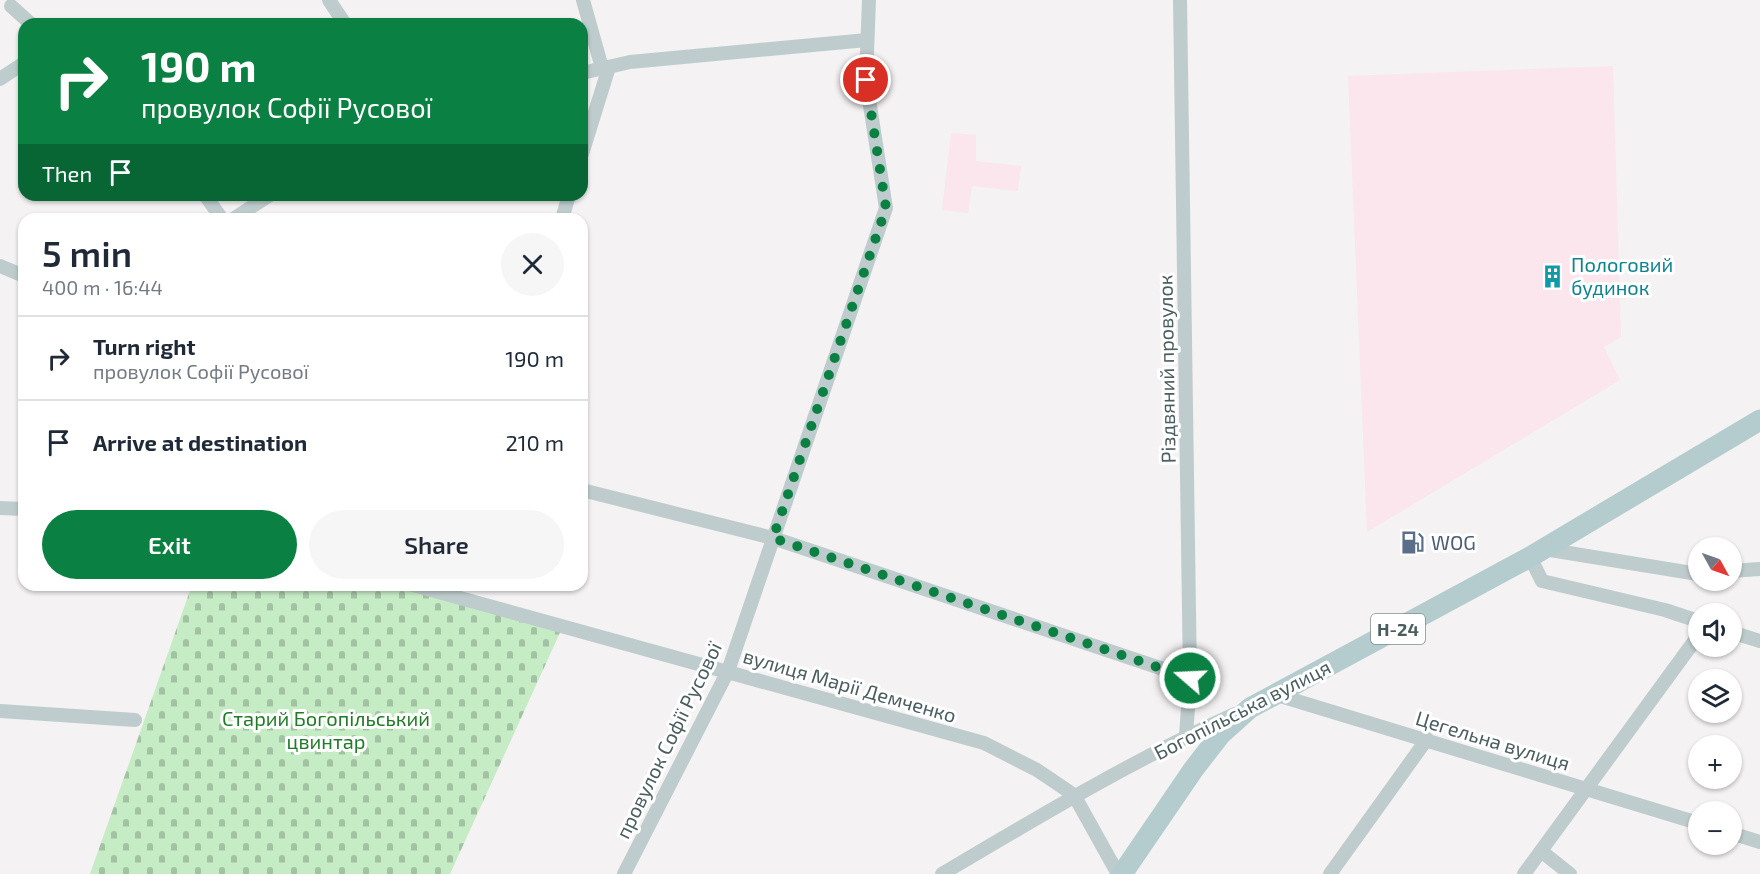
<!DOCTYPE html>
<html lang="en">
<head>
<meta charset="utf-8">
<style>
  :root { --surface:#fff; --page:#f6f6f7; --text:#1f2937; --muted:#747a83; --line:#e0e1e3; --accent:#0b8043 }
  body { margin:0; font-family:"Exo 2",sans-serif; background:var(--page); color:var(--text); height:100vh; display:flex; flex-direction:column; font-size:22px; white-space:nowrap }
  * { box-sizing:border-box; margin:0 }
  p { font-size:20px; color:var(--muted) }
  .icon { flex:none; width:33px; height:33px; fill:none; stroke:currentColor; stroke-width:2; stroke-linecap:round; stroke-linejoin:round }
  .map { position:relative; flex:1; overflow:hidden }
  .sheet { position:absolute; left:18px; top:213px; width:570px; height:378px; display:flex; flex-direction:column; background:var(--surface); border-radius:18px; box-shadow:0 2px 4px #0004 }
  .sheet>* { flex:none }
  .hud { position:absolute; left:18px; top:18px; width:570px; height:183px; border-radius:18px; box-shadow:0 2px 4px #0004; background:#0b8043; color:#fff; overflow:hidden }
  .needle { width:39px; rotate:130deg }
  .tools { position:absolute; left:1688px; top:537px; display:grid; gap:12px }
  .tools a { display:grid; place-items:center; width:54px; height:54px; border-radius:50%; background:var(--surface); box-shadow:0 2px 4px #0004; font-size:30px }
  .pin { position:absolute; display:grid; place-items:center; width:51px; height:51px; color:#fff; margin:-26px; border:3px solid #fff; border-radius:50%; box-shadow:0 2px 6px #0007 }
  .me { position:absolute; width:66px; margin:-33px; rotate:289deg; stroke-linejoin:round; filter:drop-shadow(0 0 4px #0008) }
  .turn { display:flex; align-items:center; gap:21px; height:126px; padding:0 24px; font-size:27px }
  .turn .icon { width:78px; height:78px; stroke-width:2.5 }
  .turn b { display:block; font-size:42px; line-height:51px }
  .then { display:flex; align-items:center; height:57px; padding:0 24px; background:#0003; gap:12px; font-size:22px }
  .round { display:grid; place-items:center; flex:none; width:63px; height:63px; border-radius:32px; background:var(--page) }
  .summary { display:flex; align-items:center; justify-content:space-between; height:102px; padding:0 24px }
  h1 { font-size:36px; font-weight:600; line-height:45px }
  .cta { display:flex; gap:12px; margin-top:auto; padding:12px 24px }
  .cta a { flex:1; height:69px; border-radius:36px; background:var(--accent); color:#fff; font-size:24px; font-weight:600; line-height:69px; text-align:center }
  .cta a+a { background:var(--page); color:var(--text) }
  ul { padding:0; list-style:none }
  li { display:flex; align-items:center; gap:18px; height:84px; padding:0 24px; border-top:2px solid var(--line) }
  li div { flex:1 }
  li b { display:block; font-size:22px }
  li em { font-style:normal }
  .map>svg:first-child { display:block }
</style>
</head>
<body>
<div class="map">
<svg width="1760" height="874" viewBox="0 0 1760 874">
  <defs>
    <pattern id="cemetery-stones" width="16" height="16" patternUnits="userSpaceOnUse" patternTransform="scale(1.5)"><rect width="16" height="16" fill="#c6ecc5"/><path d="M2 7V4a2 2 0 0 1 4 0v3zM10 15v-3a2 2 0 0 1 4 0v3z" fill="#a3c2a3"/></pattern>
  </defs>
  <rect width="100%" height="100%" fill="#f4f2f3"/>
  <g fill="#fae6ec">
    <polygon points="1613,66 1621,337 1604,347 1620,380 1367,532 1348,76"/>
    <polygon points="951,133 976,135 976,161 1021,166 1018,191 972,186 968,213 942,210"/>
  </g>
  <polygon fill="url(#cemetery-stones)" points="192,585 408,585 563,626 450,874 90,874"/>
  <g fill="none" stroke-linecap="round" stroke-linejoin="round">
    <g stroke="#bfcccd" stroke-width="14">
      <polyline points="329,0 345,24"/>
      <polyline points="583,0 602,68"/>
      <polyline points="1180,0 1190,678 1186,736"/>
      <polyline points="11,6 31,24"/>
      <polyline points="582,73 630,62 867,40"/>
      <polyline points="0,79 24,63"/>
      <polyline points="582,154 609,67"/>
      <polyline points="205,195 222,219"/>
      <polyline points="233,219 270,195"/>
      <polyline points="562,219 569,195"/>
      <polyline points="0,266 24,276"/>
      <polyline points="582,490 773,538 1190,678"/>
      <polyline points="0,508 24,509"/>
      <polyline points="1544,549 1698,574"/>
      <polyline points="1530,557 1542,581 1665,610 1698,621"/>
      <polyline points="1731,571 1760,569"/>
      <polyline points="413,585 984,743 1037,770 1074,795 1118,874"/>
      <polyline points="1731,632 1760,641"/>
      <polyline points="1277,695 1698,823"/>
      <polyline points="0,711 135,720"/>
      <polyline points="1731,833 1760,842"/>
      <polyline points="1541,851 1570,874"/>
      <polyline points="624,874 728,671 886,208 866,80 869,0"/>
      <path d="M942 874C1038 817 1133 760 1235 714"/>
      <polyline points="1330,874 1427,739"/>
      <polyline points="1524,874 1698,636"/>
    </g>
    <polyline stroke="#b4cccd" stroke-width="21" points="1122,874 1193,770 1220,735 1250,708 1530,557 1760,420"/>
  </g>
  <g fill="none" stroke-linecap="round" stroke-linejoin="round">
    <polyline stroke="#0b8043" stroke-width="10" stroke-dasharray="0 18" points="866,80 886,208 773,538 1190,678"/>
  </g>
  <defs>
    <symbol id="building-bare" viewBox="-9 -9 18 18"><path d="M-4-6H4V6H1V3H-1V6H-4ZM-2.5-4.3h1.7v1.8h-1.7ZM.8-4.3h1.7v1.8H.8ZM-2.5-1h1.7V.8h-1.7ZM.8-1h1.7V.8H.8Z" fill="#0f9aa8" stroke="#fff" stroke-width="2.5" paint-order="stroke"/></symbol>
    <symbol id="fuel-bare" viewBox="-9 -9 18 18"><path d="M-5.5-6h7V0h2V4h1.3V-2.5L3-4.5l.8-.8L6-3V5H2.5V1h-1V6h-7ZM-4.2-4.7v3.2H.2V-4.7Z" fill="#5c6f8a" stroke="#fff" stroke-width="2.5" paint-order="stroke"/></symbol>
  </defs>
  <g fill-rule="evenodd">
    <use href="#building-bare" x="1536" y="260" width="33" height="33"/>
    <use href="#fuel-bare" x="1396" y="526" width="33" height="33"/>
  </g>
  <g text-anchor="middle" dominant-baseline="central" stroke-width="6" stroke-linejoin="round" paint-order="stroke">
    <rect fill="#fff" stroke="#818e8e" stroke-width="1.5" x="1371" y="614" width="54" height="30" rx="4.5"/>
    <g font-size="18" font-weight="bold" fill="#4b5d5e">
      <text x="1398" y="629">Н-24</text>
    </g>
    <g font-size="20" fill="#0d838f" stroke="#fff" text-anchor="start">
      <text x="1571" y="264">Пологовий<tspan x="1571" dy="23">будинок</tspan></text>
    </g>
    <g font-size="20" fill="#4b5d5e" stroke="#fff">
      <text transform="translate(1166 369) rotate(-91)">Різдвяний провулок</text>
      <text transform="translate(850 685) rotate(16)">вулиця Марії Демченко</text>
      <text transform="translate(1242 709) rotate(-27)">Богопільська вулиця</text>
      <text transform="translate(668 740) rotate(-64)">провулок Софії Русової</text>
      <text transform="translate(1493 740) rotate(17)">Цегельна вулиця</text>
    </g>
    <g font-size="20" fill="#4e5e75" stroke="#fff" text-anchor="start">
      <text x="1431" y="542">WOG</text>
    </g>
    <g font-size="20" fill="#207b27" stroke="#fff">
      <text x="326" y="718">Старий Богопільський<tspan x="326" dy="23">цвинтар</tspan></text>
    </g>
  </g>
</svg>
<div class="tools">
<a><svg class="needle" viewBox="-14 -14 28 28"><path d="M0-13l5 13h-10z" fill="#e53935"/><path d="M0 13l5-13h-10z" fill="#747a83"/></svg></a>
<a><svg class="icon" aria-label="sound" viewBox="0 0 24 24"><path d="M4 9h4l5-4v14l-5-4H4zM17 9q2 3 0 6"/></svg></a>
<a><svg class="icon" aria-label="layers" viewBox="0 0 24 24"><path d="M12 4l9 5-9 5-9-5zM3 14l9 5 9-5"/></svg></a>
<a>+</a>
<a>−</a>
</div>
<div class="pin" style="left:866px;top:80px;background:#d93025"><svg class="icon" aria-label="arrive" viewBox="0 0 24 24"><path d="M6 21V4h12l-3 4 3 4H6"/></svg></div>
<svg class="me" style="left:1190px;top:678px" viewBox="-20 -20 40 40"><circle r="17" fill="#0b8043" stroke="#fff" stroke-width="3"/><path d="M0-11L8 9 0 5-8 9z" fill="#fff"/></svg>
<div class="hud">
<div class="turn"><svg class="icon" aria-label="right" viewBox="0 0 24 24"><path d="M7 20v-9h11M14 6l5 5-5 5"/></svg><div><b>190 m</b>провулок Софії Русової</div></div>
<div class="then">Then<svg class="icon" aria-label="arrive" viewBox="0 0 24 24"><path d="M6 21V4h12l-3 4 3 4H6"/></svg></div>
</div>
<section class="sheet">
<div class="summary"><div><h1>5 min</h1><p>400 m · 16:44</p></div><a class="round"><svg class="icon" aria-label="close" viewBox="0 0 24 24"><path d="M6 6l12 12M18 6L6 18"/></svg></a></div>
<ul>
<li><svg class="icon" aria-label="right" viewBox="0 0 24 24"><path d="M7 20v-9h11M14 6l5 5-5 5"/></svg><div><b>Turn right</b><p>провулок Софії Русової</p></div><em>190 m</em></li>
<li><svg class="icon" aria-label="arrive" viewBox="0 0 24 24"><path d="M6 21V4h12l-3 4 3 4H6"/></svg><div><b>Arrive at destination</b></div><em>210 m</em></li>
</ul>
<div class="cta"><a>Exit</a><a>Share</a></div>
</section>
</div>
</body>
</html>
